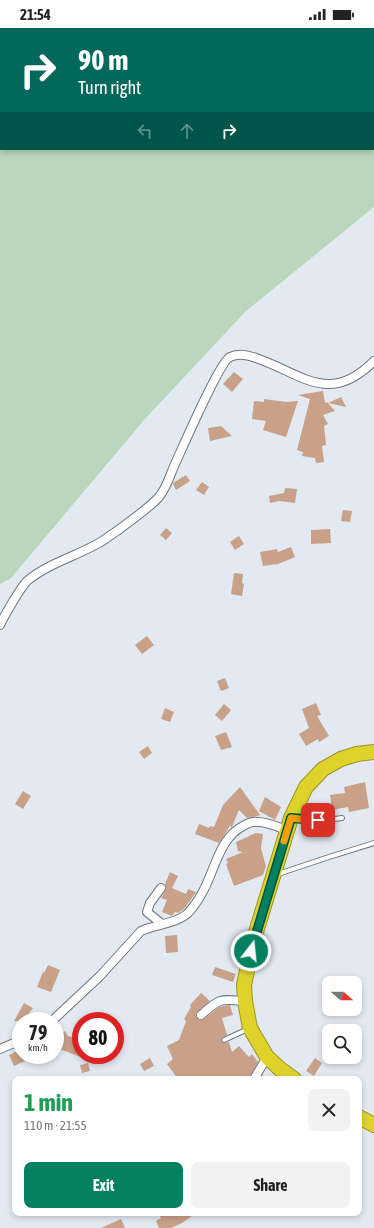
<!DOCTYPE html>
<html lang="en">
<head>
<meta charset="utf-8">
<style>
  :root { --surface:#fff; --page:#f2f2f2; --text:#222; --muted:#767676; --accent:#038060 }
  body { margin:0; font-family:"Asap Condensed",sans-serif; background:var(--page); color:var(--text); height:100vh; display:flex; flex-direction:column; font-size:15px; white-space:nowrap }
  * { box-sizing:border-box; margin:0 }
  p { font-size:13px; color:var(--muted) }
  .icon { flex:none; width:22px; height:22px; fill:none; stroke:currentColor; stroke-width:2; stroke-linecap:round; stroke-linejoin:round }
  .map { position:relative; flex:1; overflow:hidden }
  .drawer { position:absolute; left:12px; top:1048px; width:350px; height:140px; display:flex; flex-direction:column; background:var(--surface); border-radius:8px; box-shadow:0 2px 6px #0003 }
  .drawer>* { flex:none }
  .top-card { position:absolute; left:0px; top:0px; width:374px; height:122px; box-shadow:0 2px 6px #0003; background:#00695c; color:#fff; overflow:hidden }
  .needle { width:26px; rotate:111deg }
  .controls { position:absolute; left:322px; top:948px; display:grid; gap:8px }
  .controls a { display:grid; place-items:center; width:40px; height:40px; border-radius:8px; background:var(--surface); box-shadow:0 2px 6px #0003; font-size:20px }
  .speed { position:absolute; left:12px; top:984px; display:flex; gap:8px; font-size:20px; font-weight:700; text-align:center }
  .speed>* { display:grid; place-content:center; width:52px; height:52px; border-radius:50%; background:var(--surface); box-shadow:0 2px 6px #0003; line-height:1 }
  .speed small { font-size:10px; font-weight:400 }
  .speed .limit { border:6px solid #d22; background:#fff; color:#111 }
  .pin { position:absolute; display:grid; place-items:center; width:34px; height:34px; color:#fff; margin:-17px; border-radius:8px; box-shadow:0 2px 6px #0006 }
  .me { position:absolute; width:44px; margin:-22px; rotate:16deg; stroke-linejoin:round; filter:drop-shadow(0 0 3px #0008) }
  .turn { display:flex; align-items:center; gap:14px; height:84px; padding:0 12px; font-size:18px }
  .turn .icon { width:52px; height:52px; stroke-width:2.5 }
  .turn b { display:block; font-size:28px; line-height:34px }
  .lanes { display:flex; align-items:center; height:38px; padding:0 12px; background:#0003; justify-content:center; gap:20px; direction:ltr }
  .lanes .off { opacity:.35 }
  .round { display:grid; place-items:center; flex:none; width:42px; height:42px; border-radius:8px; background:var(--page) }
  .headline { display:flex; align-items:center; justify-content:space-between; height:68px; padding:0 12px }
  h1 { font-size:24px; font-weight:700; line-height:30px; color:#1e9e55 }
  .button { display:flex; gap:8px; margin-top:auto; padding:8px 12px }
  .button a { flex:1; height:46px; border-radius:8px; background:var(--accent); color:#fff; font-size:16px; font-weight:700; line-height:46px; text-align:center }
  .button a+a { background:var(--page); color:var(--text) }
  .status { display:flex; justify-content:space-between; align-items:center; height:28px; padding:0 20px; background:var(--surface); direction:ltr }
  .status svg { height:11px; fill:currentColor }
  .map>svg:first-child { display:block }
</style>
</head>
<body>
<div class="status"><b>21:54</b><svg viewBox="0 0 49 12"><path d="M0 12V9h3v3zM5 12V6h3v6zM10 12V3h3v9zM15 12V0h3v12zM26 1h20v11H26zM47 4h2v5h-2z"/></svg></div>
<div class="map">
<svg width="374" height="1200" viewBox="0 0 374 1200">
  <rect width="100%" height="100%" fill="#e2e9f0"/>
  <path fill="#bad6bc" fill-rule="evenodd" d="M0 0H374V179L246 283 144 392 11 550 0 556ZM1 1H373V121H1Z"/>
  <g fill="#c9a189">
    <polygon points="234,344 243,351 232,364 223,356"/>
    <polygon points="323,363 325,375 327,374 335,383 323,387 328,396 324,398 326,417 322,418 324,434 316,435 315,430 302,428 303,424 297,422 310,371 298,367"/>
    <polygon points="341,369 346,379 328,375"/>
    <polygon points="264,371 286,374 298,373 286,409 263,402 266,393 252,391 254,373 264,374"/>
    <polygon points="221,398 232,408 210,413 208,400"/>
    <polygon points="186,447 190,453 176,462 173,456 173,455"/>
    <polygon points="202,454 209,459 204,467 196,462"/>
    <polygon points="285,460 297,461 295,475 279,473 270,475 269,468 284,465"/>
    <polygon points="343,482 352,483 350,494 341,493"/>
    <polygon points="166,500 172,505 166,512 160,507"/>
    <polygon points="330,501 331,515 311,516 311,502"/>
    <polygon points="239,508 244,516 235,522 230,514"/>
    <polygon points="291,519 295,529 278,536 263,538 260,524 277,521 278,524"/>
    <polygon points="234,545 243,546 242,555 244,556 242,568 231,566"/>
    <polygon points="147,608 154,617 142,626 135,617"/>
    <polygon points="225,650 229,660 221,663 217,653"/>
    <polygon points="316,675 321,687 317,688 329,708 319,714 318,711 306,718 299,706 309,700 302,681"/>
    <polygon points="224,676 231,682 222,693 215,687"/>
    <polygon points="165,680 174,684 170,694 161,691"/>
    <polygon points="226,704 232,719 221,722 215,708"/>
    <polygon points="148,718 152,725 144,731 139,724"/>
    <polygon points="365,754 369,780 349,784 348,779 332,782 330,767 345,765 344,759"/>
    <polygon points="240,759 260,787 257,788 247,790 239,782 232,799 231,800 230,797 227,803 219,815 195,806 199,796 209,800 210,798 214,799 223,777"/>
    <polygon points="23,763 31,768 23,781 15,776"/>
    <polygon points="265,769 281,779 275,792 259,783"/>
    <polygon points="256,805 263,806 261,820 266,838 263,847 234,858 226,836 228,835 226,831 243,824 238,823 236,814"/>
    <polygon points="170,844 178,848 172,860 186,866 188,861 196,864 185,880 178,885 175,884 172,888 162,884 167,872 161,870 166,861 165,856"/>
    <polygon points="177,907 178,924 166,925 165,908"/>
    <polygon points="48,937 60,942 51,964 37,959 43,944 44,945"/>
    <polygon points="215,939 236,946 233,954 212,947"/>
    <polygon points="201,965 210,973 196,985 196,988 199,992 204,991 219,979 230,977 233,987 222,990 227,1007 221,1010 221,1013 224,1015 229,1014 232,1024 239,1018 249,1029 252,1026 258,1034 249,1051 178,1051 167,1036 173,1031 167,1018 179,1012 186,993 184,991 191,979 190,977"/>
    <polygon points="24,975 33,980 29,985 33,987 30,993 14,993"/>
    <polygon points="65,1003 68,1008 81,1012 81,1029 62,1022 55,1027 55,1010"/>
    <polygon points="20,1022 21,1027 22,1027 25,1033 14,1038 9,1027"/>
    <polygon points="150,1030 154,1038 144,1043 140,1036"/>
    <polygon points="315,1030 322,1035 314,1048 306,1043"/>
    <polygon points="88,1035 90,1043 82,1045 80,1037"/>
    <polygon points="158,1185 196,1185 182,1195 171,1200 159,1200 156,1193 161,1190"/>
    <polygon points="121,1191 125,1200 101,1200"/>
  </g>
  <g fill="none" stroke-linecap="round" stroke-linejoin="round">
    <defs>
      <g id="lane">
        <polyline points="293,790 327,792 342,790"/>
        <polyline points="278,846 329,829 374,815"/>
        <polyline points="224,1012 248,1001"/>
      </g>
      <g id="street">
        <path d="M0 597C4 588 21 559 27 553 47 536 74 529 97 516 104 513 110 507 117 503 131 492 147 482 159 469 167 459 170 447 175 436 182 421 220 333 230 329 238 325 248 327 256 330 303 346 329 378 374 333"/>
        <polyline points="161,860 150,875 147,884 162,896"/>
        <path d="M201 987C220 970 220 971 245 973"/>
        <path d="M52 993 100 948 141 903C156 896 177 896 189 884 193 879 198 873 201 867 215 844 218 811 243 798 248 795 252 793 258 794 267 794 278 799 287 802"/>
        <polyline points="0,1021 21,1012"/>
        <polyline points="254,1051 267,1029"/>
      </g>
      <g id="highway">
        <polyline points="294,1051 280,1041 267,1029 250,1000 245,973 244,957 253,914 291,790 306,759 323,741 341,731 357,726 374,724"/>
        <polyline points="359,1089 374,1097"/>
      </g>
    </defs>
    <use href="#lane" stroke="#6f757b" stroke-width="6"/>
    <use href="#street" stroke="#6f757b" stroke-width="10"/>
    <use href="#highway" stroke="#9a9326" stroke-width="16"/>
    <use href="#lane" stroke="#fff" stroke-width="4"/>
    <use href="#street" stroke="#fff" stroke-width="8"/>
    <use href="#highway" stroke="#dfd32b" stroke-width="14"/>
  </g>
  <g fill="none" stroke-linecap="round" stroke-linejoin="round">
    <defs>
      <polyline id="route" points="251,923 291,790 318,792"/>
    </defs>
    <use href="#route" stroke="#02533e" stroke-width="10"/>
    <use href="#route" stroke="#038060" stroke-width="7"/>
    <polyline stroke="#f59e0b" stroke-width="7" points="284,813 291,790 300,791"/>
  </g>
</svg>
<div class="controls">
<a><svg class="needle" viewBox="-14 -14 28 28"><path d="M0-13l5 13h-10z" fill="#e53935"/><path d="M0 13l5-13h-10z" fill="#767676"/></svg></a>
<a><svg class="icon" aria-label="search" viewBox="0 0 24 24"><circle cx="10" cy="10" r="6"/><path d="M15 15l6 6"/></svg></a>
</div>
<div class="speed"><div>79<small>km/h</small></div><div class="limit">80</div></div>
<div class="pin" style="left:318px;top:792px;background:#d93025"><svg class="icon" aria-label="arrive" viewBox="0 0 24 24"><path d="M6 21V4h12l-3 4 3 4H6"/></svg></div>
<svg class="me" style="left:251px;top:923px" viewBox="-20 -20 40 40"><circle r="17" fill="#038060" stroke="#fff" stroke-width="3"/><path d="M0-11L8 9 0 5-8 9z" fill="#fff"/></svg>
<div class="top-card">
<div class="turn"><svg class="icon" aria-label="right" viewBox="0 0 24 24"><path d="M7 20v-9h11M14 6l5 5-5 5"/></svg><div><b>90 m</b>Turn right</div></div>
<div class="lanes"><svg class="icon off" aria-label="left" viewBox="0 0 24 24"><path d="M17 20v-9H6M10 6l-5 5 5 5"/></svg><svg class="icon off" aria-label="ahead" viewBox="0 0 24 24"><path d="M12 20V5M6 11l6-6 6 6"/></svg><svg class="icon" aria-label="right" viewBox="0 0 24 24"><path d="M7 20v-9h11M14 6l5 5-5 5"/></svg></div>
</div>
<section class="drawer">
<div class="headline"><div><h1>1 min</h1><p>110 m · 21:55</p></div><a class="round"><svg class="icon" aria-label="close" viewBox="0 0 24 24"><path d="M6 6l12 12M18 6L6 18"/></svg></a></div>
<div class="button"><a>Exit</a><a>Share</a></div>
</section>
</div>
</body>
</html>
